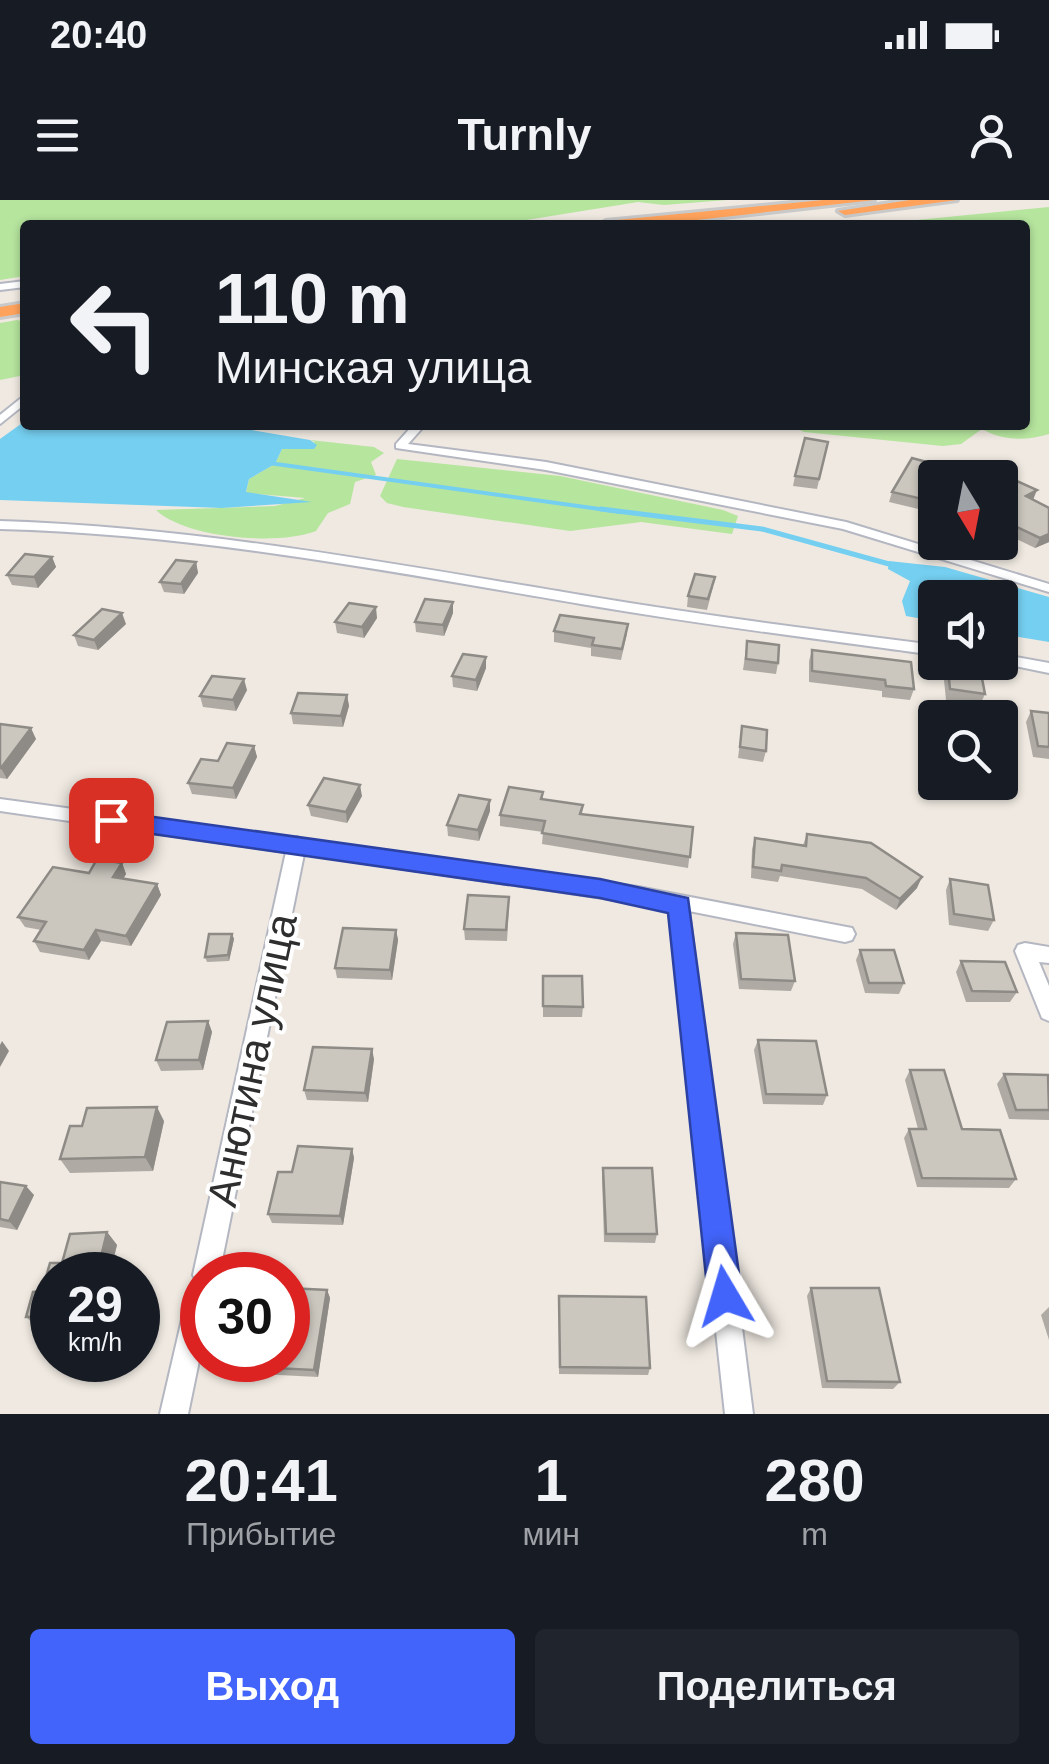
<!DOCTYPE html>
<html lang="ru">
<head>
<meta charset="utf-8">
<style>
  :root { --surface:#171b24; --page:#20242c; --text:#f1f3f6; --muted:#9ea1a6; --accent:#4264fb }
  body { margin:0; font-family:Arial,sans-serif; background:var(--page); color:var(--text); height:100vh; display:flex; flex-direction:column; font-size:38px; white-space:nowrap }
  * { box-sizing:border-box; margin:0 }
  p { font-size:32px; color:var(--muted) }
  .icon { flex:none; width:55px; height:55px; fill:none; stroke:currentColor; stroke-width:2; stroke-linecap:round; stroke-linejoin:round }
  .map { position:relative; height:1214px; overflow:hidden }
  .sheet { display:flex; flex-direction:column; background:var(--surface); flex:1 }
  .sheet>* { flex:none }
  .top-card { position:absolute; left:20px; top:20px; width:1010px; height:210px; border-radius:10px; box-shadow:0 2px 8px #0004; background:#171b24; color:var(--text); overflow:hidden }
  .needle { width:65px; rotate:170deg }
  .fabs { position:absolute; left:918px; top:260px; display:grid; gap:20px }
  .fabs a { display:grid; place-items:center; width:100px; height:100px; border-radius:10px; background:var(--surface); box-shadow:0 2px 8px #0004; font-size:50px }
  .speed { position:absolute; left:30px; top:1052px; display:flex; gap:20px; font-size:50px; font-weight:700; text-align:center }
  .speed>* { display:grid; place-content:center; width:130px; height:130px; border-radius:50%; background:var(--surface); box-shadow:0 2px 8px #0004; line-height:1 }
  .speed small { font-size:25px; font-weight:400 }
  .speed .limit { border:15px solid #d22; background:#fff; color:#111 }
  .pin { position:absolute; display:grid; place-items:center; width:85px; height:85px; color:#fff; margin:-42px; border-radius:20px; box-shadow:0 5px 15px #0006 }
  .me { position:absolute; width:110px; margin:-55px; rotate:353deg; stroke-linejoin:round; filter:drop-shadow(0 0 8px #0008) }
  .turn { display:flex; align-items:center; gap:35px; height:210px; padding:0 30px; font-size:45px }
  .turn .icon { width:130px; height:130px; stroke-width:2.5 }
  .turn b { display:block; font-size:70px; line-height:85px }
  .eta { display:flex; justify-content:space-evenly; align-items:center; height:170px; text-align:center }
  .eta b { font-size:60px; font-weight:700; line-height:70px }
  .button { display:flex; gap:20px; margin-top:auto; padding:20px 30px }
  .button a { flex:1; height:115px; border-radius:10px; background:var(--accent); color:#fff; font-size:40px; font-weight:700; line-height:115px; text-align:center }
  .button a+a { background:var(--page); color:var(--text) }
  .status { display:flex; justify-content:space-between; align-items:center; height:70px; padding:0 50px; background:var(--surface); direction:ltr }
  .status svg { height:28px; fill:currentColor }
  header { display:flex; justify-content:space-between; align-items:center; height:130px; padding:0 30px; background:var(--surface); font-size:45px; font-weight:700 }
  .map>svg:first-child { display:block }
</style>
</head>
<body>
<div class="status"><b>20:40</b><svg viewBox="0 0 49 12"><path d="M0 12V9h3v3zM5 12V6h3v6zM10 12V3h3v9zM15 12V0h3v12zM26 1h20v11H26zM47 4h2v5h-2z"/></svg></div>
<header><svg class="icon" aria-label="menu" viewBox="0 0 24 24"><path d="M4 6h16M4 12h16M4 18h16"/></svg>Turnly<svg class="icon" aria-label="person" viewBox="0 0 24 24"><circle cx="12" cy="8" r="4"/><path d="M4 21q1-7 8-7t8 7"/></svg></header>
<div class="map">
<svg width="1049" height="1214" viewBox="0 0 1049 1214">
  <rect width="100%" height="100%" fill="#efe9e1"/>
  <g fill="#b6e59e">
    <polygon points="0,0 727,0 664,5 638,2 495,25 25,25 25,76 0,80"/>
    <path d="M1049 7V234C1026 241 1003 241 982 229L961 244 943 246 804 232 789 225H1025V25H866Z"/>
    <polygon points="17,120 25,122 25,175 0,180 0,123"/>
    <path d="M310 240 374 247 384 253 371 262 376 275 355 282 350 304 328 313 316 331C278 346 185 338 156 310L275 306 305 298 246 293 249 279 275 264 282 249H303L315 242Z"/>
    <polygon points="397,259 560,276 723,310 738,316 732,334 641,322 570,331 403,307 387,303 380,296"/>
  </g>
  <g fill="#75cff0">
    <polygon points="25,221 25,225 222,225 310,240 317,245 314,249 282,249 275,264 249,279 246,292 312,302 222,308 0,300 0,239"/>
    <polygon points="889,361 945,367 1049,397 1049,442 1000,434 1000,398 935,398 935,421 906,416 902,401 910,381 888,369"/>
  </g>
  <g fill="none" stroke-linecap="round" stroke-linejoin="round">
    <polyline stroke="#75cff0" stroke-width="4" points="269,263 621,312"/>
    <polyline stroke="#75cff0" stroke-width="5" points="601,309 762,329 889,364"/>
    <defs>
      <g id="street">
        <polygon points="25,81 25,87 0,90 0,84"/>
        <polygon points="25,195 25,204 0,224 0,215"/>
        <polygon points="413,225 425,225 408,244 546,262 846,322 1049,384 1049,392 843,329 546,270 396,248 396,244"/>
        <path d="M0 321C196 327 387 363 581 395 698 415 817 430 935 445V455C817 439 698 424 581 404 387 371 197 334 0 329Z"/>
        <polygon points="1000,454 1049,463 1049,473 995,462 1000,462"/>
        <polygon points="0,599 292,639 297,637 304,641 638,687 852,728 855,734 852,740 845,742 689,711 753,1214 725,1214 670,708 304,654 219,1075 202,1075 202,1146 188,1214 160,1214 189,1089 195,1079 193,1075 286,652 0,611"/>
        <polygon points="1025,743 1049,747 1049,763 1039,762 1049,786 1049,821 1042,818 1015,751 1018,745"/>
      </g>
      <g id="highway">
        <polygon points="823,0 874,0 652,25 599,25 606,21"/>
        <polygon points="910,0 957,0 845,15 838,11"/>
        <polygon points="25,103 25,113 0,117 0,107"/>
      </g>
    </defs>
    <use href="#street" stroke="#b4b7c1" stroke-width="4"/>
    <use href="#highway" stroke="#c9c9c9" stroke-width="6"/>
    <use href="#street" fill="#fff" fill-rule="evenodd"/>
    <use href="#highway" fill="#ffa35c" fill-rule="evenodd"/>
  </g>
  <g fill="#afaba4">
    <polygon points="828,242 817,289 793,286 795,276"/>
    <polygon points="935,278 935,313 889,302 892,292"/>
    <polygon points="1000,283 1049,308 1049,342 1035,348 1000,331"/>
    <polygon points="52,357 56,367 38,388 12,385 7,375"/>
    <polygon points="196,362 198,373 184,394 164,392 160,382"/>
    <polygon points="713,387 707,410 687,407 688,396"/>
    <polygon points="453,402 453,413 444,436 416,432 415,422"/>
    <polygon points="377,418 364,438 337,433 335,422"/>
    <polygon points="126,424 98,450 78,446 74,435"/>
    <polygon points="554,431 627,434 621,460 591,456 591,448 554,442"/>
    <polygon points="747,441 778,463 776,474 743,470"/>
    <polygon points="812,450 914,489 910,500 882,497 882,491 809,482 809,461"/>
    <polygon points="486,468 477,491 453,487 452,476"/>
    <polygon points="948,469 985,494 980,505 946,500 944,480"/>
    <polygon points="247,490 236,511 203,507 200,496"/>
    <polygon points="347,495 349,506 343,527 293,524 291,513"/>
    <polygon points="1031,511 1049,513 1049,559 1033,557 1026,522"/>
    <polygon points="0,524 36,539 7,579 0,578"/>
    <polygon points="742,526 766,551 763,562 738,558"/>
    <polygon points="254,546 257,557 236,599 192,594 188,583 218,561"/>
    <polygon points="543,592 543,599 583,605 582,614 693,627 688,668 542,644 543,632 500,626 500,615"/>
    <polygon points="362,596 347,623 311,616 308,605"/>
    <polygon points="490,611 479,641 448,636 447,625"/>
    <polygon points="807,634 917,688 896,710 862,689 780,676 778,682 751,678 752,649 755,638 803,645"/>
    <polygon points="122,663 126,674 123,679 157,684 161,695 131,746 101,741 89,760 40,752 34,741 41,730 25,727 18,717 89,673"/>
    <polygon points="950,679 994,720 988,731 949,725 946,690"/>
    <polygon points="509,708 507,741 465,740 464,729"/>
    <polygon points="396,730 398,740 392,780 337,778 335,768"/>
    <polygon points="736,733 795,781 791,791 739,789 733,744"/>
    <polygon points="232,734 234,739 229,761 207,762 205,757"/>
    <polygon points="860,750 904,783 899,794 865,793 856,760"/>
    <polygon points="961,761 1017,792 1010,802 966,802 956,772"/>
    <polygon points="543,776 583,807 582,817 543,817"/>
    <polygon points="208,821 212,832 203,870 161,871 156,860"/>
    <polygon points="758,840 827,895 823,905 763,904 754,850"/>
    <polygon points="374,859 368,902 307,900 304,890"/>
    <polygon points="910,870 962,929 1016,979 1009,988 917,987 904,938 909,929 918,929 905,880"/>
    <polygon points="1004,874 1049,878 1049,920 1009,919 997,884"/>
    <polygon points="164,921 153,971 70,973 60,959"/>
    <polygon points="352,949 354,958 343,1025 272,1023 268,1014 292,972"/>
    <polygon points="603,968 657,1034 655,1043 604,1042 602,977"/>
    <polygon points="0,982 34,995 17,1030 0,1027"/>
    <polygon points="107,1032 117,1045 114,1056 125,1069 123,1075 52,1075 52,1128 38,1128 26,1117 33,1092 42,1091 50,1063 62,1063 70,1034"/>
    <polygon points="811,1088 900,1182 893,1189 822,1188 807,1096"/>
    <polygon points="327,1090 330,1098 318,1177 240,1173 235,1166"/>
    <polygon points="559,1104 650,1168 648,1175 559,1174"/>
    <polygon points="1049,1107 1049,1140 1041,1115"/>
  </g>
  <g fill="#8e8b86">
    <polygon points="1037,290 1033,300 1026,296"/>
    <polygon points="1049,334 1049,342 1035,348 1040,338"/>
    <polygon points="52,357 56,367 38,388 34,377"/>
    <polygon points="196,362 198,373 184,394 181,384"/>
    <polygon points="453,402 453,413 444,436 443,425"/>
    <polygon points="376,407 377,418 364,438 362,427"/>
    <polygon points="122,413 126,424 98,450 94,440"/>
    <polygon points="486,457 486,468 477,491 476,480"/>
    <polygon points="244,479 247,490 236,511 233,500"/>
    <polygon points="347,495 349,506 343,527 341,516"/>
    <polygon points="31,528 36,539 7,579 1,568"/>
    <polygon points="254,546 257,557 236,599 233,588"/>
    <polygon points="360,585 362,596 347,623 346,612"/>
    <polygon points="490,600 490,611 479,641 478,630"/>
    <polygon points="122,663 126,674 118,688 113,677"/>
    <polygon points="922,677 917,688 896,710 900,699"/>
    <polygon points="157,684 161,695 131,746 126,736"/>
    <polygon points="96,730 101,741 89,760 84,750"/>
    <polygon points="396,730 398,740 392,780 390,770"/>
    <polygon points="232,734 234,739 229,761 228,755"/>
    <polygon points="208,821 212,832 203,870 199,860"/>
    <polygon points="2,841 9,851 0,867 0,845"/>
    <polygon points="372,849 374,859 368,902 365,893"/>
    <polygon points="157,907 164,921 153,971 145,957"/>
    <polygon points="352,949 354,958 343,1025 340,1016"/>
    <polygon points="26,986 34,995 17,1030 9,1021"/>
    <polygon points="107,1032 117,1045 111,1069 101,1057"/>
    <polygon points="115,1056 125,1069 123,1075 110,1075"/>
    <polygon points="327,1090 330,1098 318,1177 314,1170"/>
  </g>
  <g fill="#cbc7bf" stroke="#8e8b86" stroke-width="2.5">
    <polygon points="805,238 828,242 819,279 795,276"/>
    <polygon points="912,258 963,272 959,278 935,278 935,302 892,292"/>
    <polygon points="1010,278 1037,290 1026,296 1049,308 1049,334 1040,338 1000,319 1000,283"/>
    <polygon points="25,354 52,357 34,377 7,375"/>
    <polygon points="176,360 196,362 181,384 160,382"/>
    <polygon points="695,374 715,377 708,399 688,396"/>
    <polygon points="425,399 453,402 443,425 415,422"/>
    <polygon points="349,403 376,407 362,427 335,422"/>
    <polygon points="102,409 122,413 94,440 74,435"/>
    <polygon points="560,415 628,424 622,449 592,445 594,438 554,431"/>
    <polygon points="747,441 779,445 778,463 746,459"/>
    <polygon points="812,450 911,462 914,489 886,486 885,480 812,471"/>
    <polygon points="463,454 486,457 476,480 452,476"/>
    <polygon points="948,469 981,473 985,494 950,489"/>
    <polygon points="212,476 244,479 233,500 200,496"/>
    <polygon points="298,493 347,495 341,516 291,513"/>
    <polygon points="1031,511 1049,513 1049,547 1038,546"/>
    <polygon points="0,524 31,528 1,568 0,568"/>
    <polygon points="742,526 767,530 766,551 740,547"/>
    <polygon points="227,543 254,546 233,588 188,583 201,559 218,561"/>
    <polygon points="324,578 360,585 346,612 308,605"/>
    <polygon points="509,587 543,592 541,599 583,605 580,614 693,627 690,657 542,633 545,621 500,615"/>
    <polygon points="459,595 490,600 478,630 447,625"/>
    <polygon points="807,634 871,643 922,677 900,699 866,678 782,665 781,671 753,667 755,638 806,646"/>
    <polygon points="97,659 122,663 113,677 157,684 126,736 96,730 84,750 34,741 46,722 18,717 53,667 89,673"/>
    <polygon points="950,679 988,685 994,720 954,714"/>
    <polygon points="468,695 509,697 506,730 464,729"/>
    <polygon points="343,728 396,730 390,770 335,768"/>
    <polygon points="736,733 788,735 795,781 741,779"/>
    <polygon points="209,734 232,734 228,755 205,757"/>
    <polygon points="860,750 894,750 904,783 869,783"/>
    <polygon points="961,761 1005,762 1017,792 972,791"/>
    <polygon points="543,776 582,776 583,807 543,806"/>
    <polygon points="208,821 199,860 156,860 167,822"/>
    <polygon points="758,840 816,841 827,895 766,894"/>
    <polygon points="313,847 372,849 365,893 304,890"/>
    <polygon points="910,870 944,870 962,929 1000,930 1016,979 922,978 909,929 926,929"/>
    <polygon points="1004,874 1048,875 1049,910 1016,910"/>
    <polygon points="157,907 145,957 60,959 70,926 82,926 87,908"/>
    <polygon points="298,946 352,949 340,1016 268,1014 278,972 292,972"/>
    <polygon points="603,968 652,968 657,1034 606,1034"/>
    <polygon points="0,982 26,986 9,1021 0,1019"/>
    <polygon points="107,1032 101,1057 115,1056 110,1075 52,1075 52,1116 26,1117 33,1092 42,1091 50,1063 62,1063 70,1034"/>
    <polygon points="288,1088 327,1090 314,1170 235,1166 237,1160 288,1160"/>
    <polygon points="811,1088 879,1088 900,1182 827,1181"/>
    <polygon points="559,1096 646,1097 650,1168 560,1167"/>
  </g>
  <polygon fill="#4264fb" stroke="#2b41a3" stroke-width="2.5" points="111,611 600,679 688,698 742,1096 737,1108 725,1113 713,1108 708,1096 668,713 600,698 111,628 100,620"/>
  <g text-anchor="middle" dominant-baseline="central" stroke-width="8" stroke-linejoin="round" paint-order="stroke">
    <g font-size="42" fill="#2e2e2e" stroke="#fff">
      <text transform="translate(252 860) rotate(-78)">Анютина улица</text>
    </g>
  </g>
</svg>
<div class="fabs">
<a><svg class="needle" viewBox="-14 -14 28 28"><path d="M0-13l5 13h-10z" fill="#e53935"/><path d="M0 13l5-13h-10z" fill="#9ea1a6"/></svg></a>
<a><svg class="icon" aria-label="sound" viewBox="0 0 24 24"><path d="M4 9h4l5-4v14l-5-4H4zM17 9q2 3 0 6"/></svg></a>
<a><svg class="icon" aria-label="search" viewBox="0 0 24 24"><circle cx="10" cy="10" r="6"/><path d="M15 15l6 6"/></svg></a>
</div>
<div class="speed"><div>29<small>km/h</small></div><div class="limit">30</div></div>
<div class="pin" style="left:111px;top:620px;background:#d93025"><svg class="icon" aria-label="arrive" viewBox="0 0 24 24"><path d="M6 21V4h12l-3 4 3 4H6"/></svg></div>
<svg class="me" style="left:725px;top:1096px" viewBox="-20 -20 40 40"><path d="M0-17L14 15 0 8-14 15z" fill="#4264fb" stroke="#fff" stroke-width="4"/></svg>
<div class="top-card">
<div class="turn"><svg class="icon" aria-label="left" viewBox="0 0 24 24"><path d="M17 20v-9H6M10 6l-5 5 5 5"/></svg><div><b>110 m</b>Минская улица</div></div>
</div>
</div>
<section class="sheet">
<div class="eta">
<div><b>20:41</b><p>Прибытие</p></div>
<div><b>1</b><p>мин</p></div>
<div><b>280</b><p>m</p></div>
</div>
<div class="button"><a>Выход</a><a>Поделиться</a></div>
</section>
</body>
</html>
